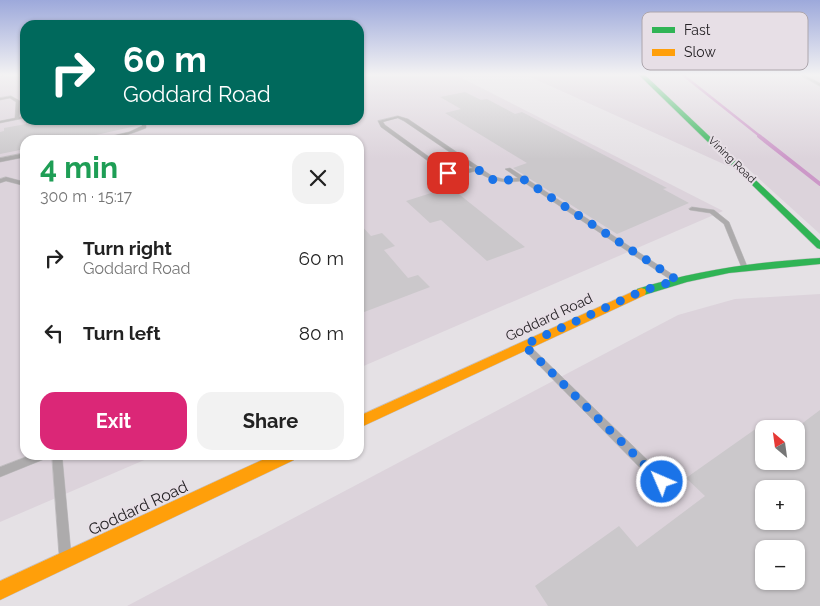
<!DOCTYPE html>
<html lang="en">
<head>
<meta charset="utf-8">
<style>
  :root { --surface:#fff; --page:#f2f2f2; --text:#222; --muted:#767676; --accent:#db2777 }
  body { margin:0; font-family:Raleway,sans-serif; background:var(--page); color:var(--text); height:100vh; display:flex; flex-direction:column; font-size:19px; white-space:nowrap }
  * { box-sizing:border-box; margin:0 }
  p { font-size:16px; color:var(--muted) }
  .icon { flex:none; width:28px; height:28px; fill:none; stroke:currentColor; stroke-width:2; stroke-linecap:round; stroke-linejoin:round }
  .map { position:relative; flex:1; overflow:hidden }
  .panel { position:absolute; left:20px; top:135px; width:344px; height:325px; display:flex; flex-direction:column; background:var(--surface); border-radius:15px; box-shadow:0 1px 4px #0004 }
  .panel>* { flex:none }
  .hud { position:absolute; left:20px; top:20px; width:344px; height:105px; border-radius:15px; box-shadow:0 1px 4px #0004; background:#00695c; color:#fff; overflow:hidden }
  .needle { width:32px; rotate:331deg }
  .buttons { position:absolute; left:755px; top:420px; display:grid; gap:10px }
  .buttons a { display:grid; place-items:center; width:50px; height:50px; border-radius:10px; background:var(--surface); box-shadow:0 1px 4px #0004; font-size:25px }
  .pin { position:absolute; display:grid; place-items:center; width:42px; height:42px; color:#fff; margin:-21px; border-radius:10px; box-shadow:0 2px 8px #0006 }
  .me { position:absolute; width:55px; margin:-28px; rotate:315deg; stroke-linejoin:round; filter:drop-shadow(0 0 4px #0008) }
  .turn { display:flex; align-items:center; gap:18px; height:105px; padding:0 20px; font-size:22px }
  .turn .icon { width:65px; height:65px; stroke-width:2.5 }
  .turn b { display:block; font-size:35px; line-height:42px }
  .round { display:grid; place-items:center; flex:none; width:52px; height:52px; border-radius:15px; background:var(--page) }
  .head { display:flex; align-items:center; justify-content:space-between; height:85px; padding:0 20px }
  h1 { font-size:30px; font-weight:700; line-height:38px; color:#1e9e55 }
  .button { display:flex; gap:10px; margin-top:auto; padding:10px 20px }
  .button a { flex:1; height:58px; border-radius:15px; background:var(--accent); color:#fff; font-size:20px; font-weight:700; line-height:58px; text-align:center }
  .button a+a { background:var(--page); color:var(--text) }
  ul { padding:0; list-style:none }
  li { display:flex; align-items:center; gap:15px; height:75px; padding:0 20px }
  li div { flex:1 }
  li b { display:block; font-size:19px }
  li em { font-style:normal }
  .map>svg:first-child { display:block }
</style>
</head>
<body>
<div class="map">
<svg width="820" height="606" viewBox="0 0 820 606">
  <rect width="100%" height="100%" fill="#e5e1e5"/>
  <g fill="#dcd3db" fill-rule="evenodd">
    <polygon points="14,75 25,75 25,120 359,120 359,75 456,75 723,211 359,368 359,140 25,140 25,455 156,455 0,522 0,78"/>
    <polygon points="526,75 820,75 820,234 745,166 728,166"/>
    <path d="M820 294V606H127L678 315 735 299ZM764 429H796V461H764ZM764 489H796V521H764ZM764 549H796V581H764Z"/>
  </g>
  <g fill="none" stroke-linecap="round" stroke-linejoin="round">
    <polyline stroke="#cc98c8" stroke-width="2.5" points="683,75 761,137"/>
    <polyline stroke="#cc98c8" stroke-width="4" points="759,136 820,184"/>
  </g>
  <g fill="#cbc8cb" fill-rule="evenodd">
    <polygon points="465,92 481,100 487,99 515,114 522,112 667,188 663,189 689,203 617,234 513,168 527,163 445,113 461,109 440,97"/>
    <polygon points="26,120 140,120 140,125 83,138 83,140 25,140 25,149 0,154 0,132 4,131 4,128 26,124"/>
    <polygon points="450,187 525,247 487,261 441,220 430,223 406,201"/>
    <polygon points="359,223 371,236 382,233 395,246 384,250 408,278 418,275 430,287 359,314"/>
    <path d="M820 410V606H548L535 586 619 526 637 547 705 496 686 478 764 423V461H796V428ZM764 489H796V521H764ZM764 549H796V581H764Z"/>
  </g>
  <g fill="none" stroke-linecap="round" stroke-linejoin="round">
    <defs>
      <g id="lane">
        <polygon points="800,75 804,75 820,83 820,86"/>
        <polygon points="11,96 20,101 19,117 25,116 25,118 0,123 0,121 15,118 16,102 10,98 0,100 0,98"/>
        <path d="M398 116 408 119 492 176 503 179 518 178 505 169 510 168 681 280 677 282H674L522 181C502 183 493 182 476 171L455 176 446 174 381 127 378 121ZM398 118 404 121 473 168 455 172H450L385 125 383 122Z"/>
        <path d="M142 120H146V128C129 135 112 140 94 140L129 132 142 126Z"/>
        <polygon points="25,153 25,157 0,162 0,158"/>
        <polygon points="6,177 25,182 25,186 6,181 0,183 0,179"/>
        <polygon points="692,207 714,210 729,222 747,266 746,268 744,268 741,266 724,224 710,213 690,210 689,209"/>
        <polygon points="525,343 528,344 666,478 667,482 666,486 662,487 658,486 522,348 521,346 522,344"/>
        <polygon points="31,455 48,455 47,458 0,477 0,467"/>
        <polygon points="52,455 62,455 71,553 69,557 65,559 61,557 59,553"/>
      </g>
      <g id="fast">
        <polygon points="639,75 645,75 820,241 820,249 817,248"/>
        <path d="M820 258V264L729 273 687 282 641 296 636 292 637 289C697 270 757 262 820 258Z"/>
      </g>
      <g id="slow">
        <polygon points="641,288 645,289 646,292 645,295 359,428 359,416"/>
        <polygon points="273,455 297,455 294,460 0,600 0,581"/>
      </g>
    </defs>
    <use href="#lane" stroke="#c2bfc2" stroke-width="1"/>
    <use href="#fast" stroke="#c2bfc2" stroke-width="1"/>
    <use href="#slow" stroke="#c2bfc2" stroke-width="1"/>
    <use href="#lane" fill="#adabac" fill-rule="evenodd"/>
    <use href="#fast" fill="#30b455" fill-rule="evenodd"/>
    <use href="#slow" fill="#ff9f0a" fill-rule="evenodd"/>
    <defs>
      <polyline id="rail" points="0,75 2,75"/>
    </defs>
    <use href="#rail" stroke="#acaaac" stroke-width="3"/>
    <use href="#rail" stroke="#e7dfe6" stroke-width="2" stroke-dasharray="6" stroke-linecap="butt"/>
  </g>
  <linearGradient id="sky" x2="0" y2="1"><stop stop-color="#9da9db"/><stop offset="0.47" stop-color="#f3f2f3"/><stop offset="1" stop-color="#f3f2f3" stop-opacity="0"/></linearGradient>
  <rect width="820" height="159" fill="url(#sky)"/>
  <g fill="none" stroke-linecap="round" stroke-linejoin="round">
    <polyline stroke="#1a73e8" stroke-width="9" stroke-dasharray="0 16.2" points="448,173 455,174 477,169 495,181 523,179 677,280 642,291 524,345 662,482"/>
  </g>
  <g text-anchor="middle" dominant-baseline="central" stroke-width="4" stroke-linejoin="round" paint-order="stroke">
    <g font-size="11" fill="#252225" stroke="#e7dfe6">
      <text transform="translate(732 160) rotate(44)">Vining Road</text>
    </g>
    <g font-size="14" fill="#252225" stroke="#e7dfe6">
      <text transform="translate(549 317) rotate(-25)">Goddard Road</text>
    </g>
    <g font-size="16" fill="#252225" stroke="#e7dfe6">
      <text transform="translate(138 508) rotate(-25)">Goddard Road</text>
    </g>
  </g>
  <rect x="642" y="12" width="166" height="58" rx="8" fill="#e7dfe6" stroke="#ada6ac" stroke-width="1"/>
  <rect x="652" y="27" width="23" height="6" fill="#30b455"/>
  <rect x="652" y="49" width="23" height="7" fill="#ff9f0a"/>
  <g font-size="14" fill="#252225">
    <text x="684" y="35">Fast</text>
    <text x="684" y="57">Slow</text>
  </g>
</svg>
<div class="buttons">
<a><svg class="needle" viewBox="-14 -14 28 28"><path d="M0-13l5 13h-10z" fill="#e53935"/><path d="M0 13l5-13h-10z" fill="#767676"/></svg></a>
<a>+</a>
<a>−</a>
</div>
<div class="pin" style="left:448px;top:173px;background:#d93025"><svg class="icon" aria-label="arrive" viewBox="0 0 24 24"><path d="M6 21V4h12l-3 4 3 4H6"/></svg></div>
<svg class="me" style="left:662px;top:482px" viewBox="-20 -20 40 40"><circle r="17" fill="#1a73e8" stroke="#fff" stroke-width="3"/><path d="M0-11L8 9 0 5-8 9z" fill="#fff"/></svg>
<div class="hud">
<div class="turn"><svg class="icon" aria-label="right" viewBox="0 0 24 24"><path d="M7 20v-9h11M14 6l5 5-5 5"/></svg><div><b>60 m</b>Goddard Road</div></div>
</div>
<section class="panel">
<div class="head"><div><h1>4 min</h1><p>300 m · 15:17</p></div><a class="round"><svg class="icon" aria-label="close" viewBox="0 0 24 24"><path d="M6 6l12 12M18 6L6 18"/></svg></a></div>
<ul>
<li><svg class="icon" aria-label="right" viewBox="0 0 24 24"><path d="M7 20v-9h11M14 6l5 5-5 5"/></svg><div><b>Turn right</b><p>Goddard Road</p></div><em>60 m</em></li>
<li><svg class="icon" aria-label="left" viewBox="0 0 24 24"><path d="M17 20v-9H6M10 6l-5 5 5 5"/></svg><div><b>Turn left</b></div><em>80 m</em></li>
</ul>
<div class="button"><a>Exit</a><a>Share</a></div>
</section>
</div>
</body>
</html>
